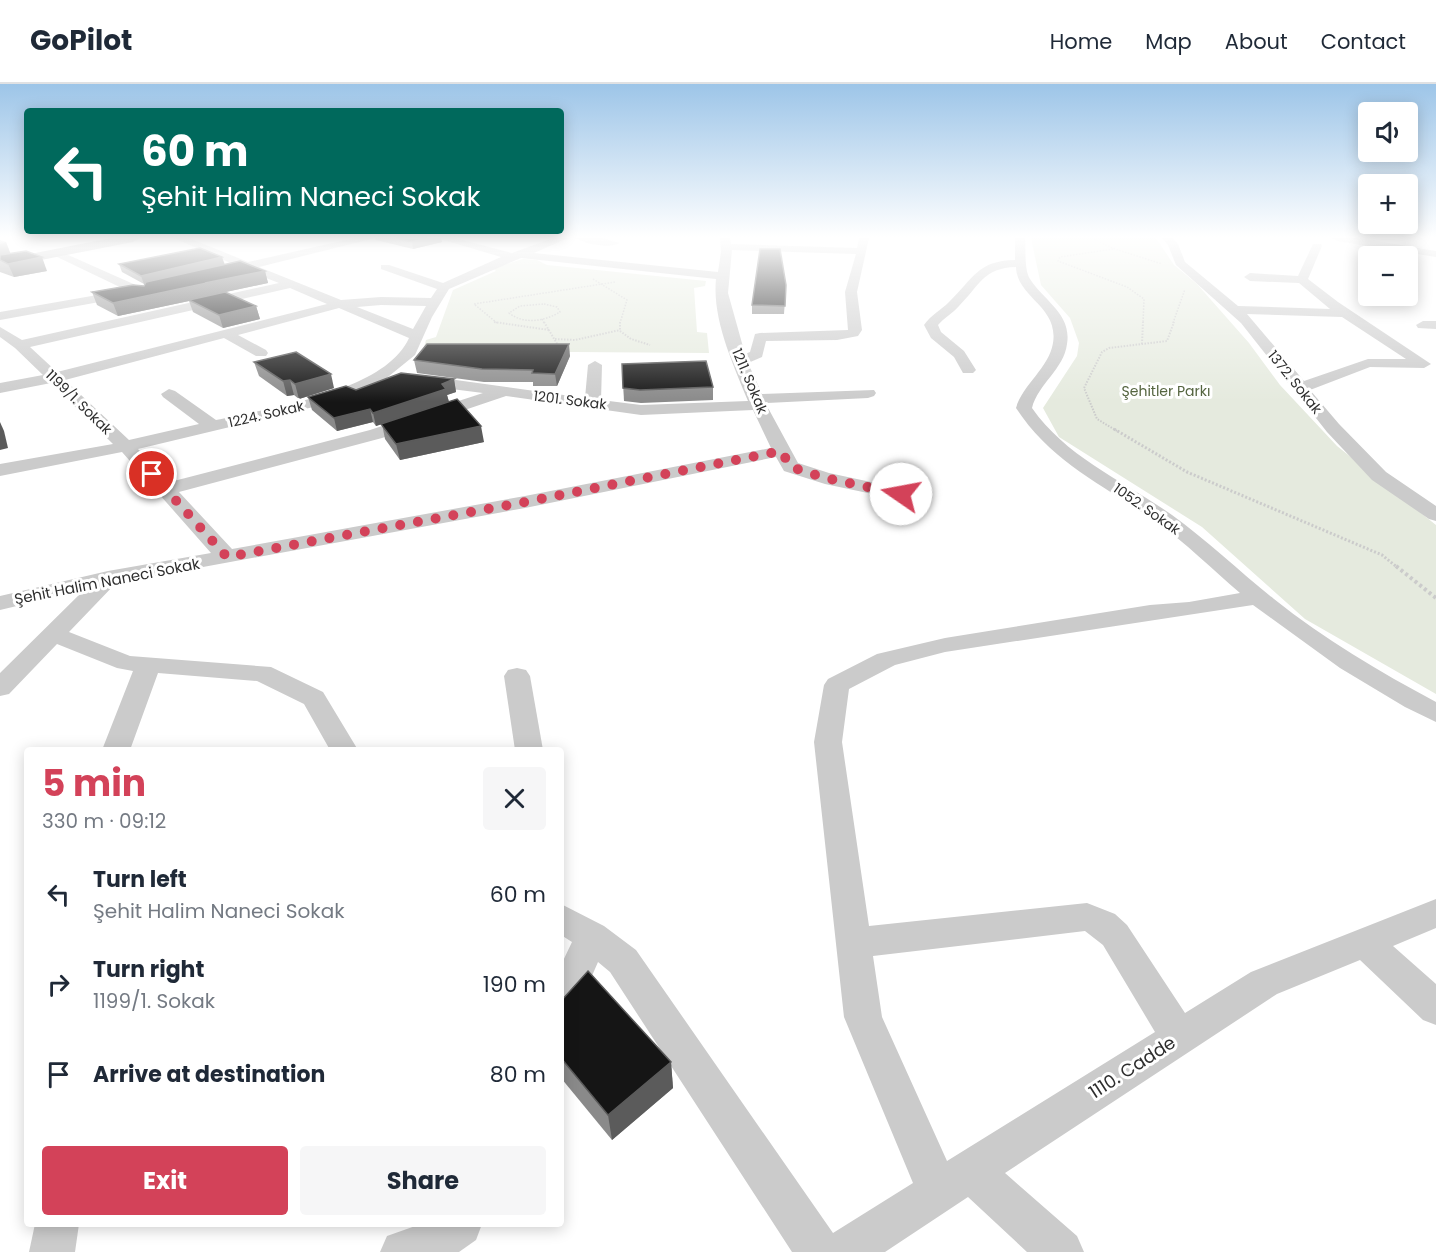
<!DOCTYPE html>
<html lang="en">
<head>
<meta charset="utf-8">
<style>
  :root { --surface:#fff; --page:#f6f6f7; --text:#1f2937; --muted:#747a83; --line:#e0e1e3; --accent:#d34259 }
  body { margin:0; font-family:Poppins,sans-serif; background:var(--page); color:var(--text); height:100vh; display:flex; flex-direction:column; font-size:22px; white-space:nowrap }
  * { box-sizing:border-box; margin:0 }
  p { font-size:20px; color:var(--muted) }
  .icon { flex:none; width:33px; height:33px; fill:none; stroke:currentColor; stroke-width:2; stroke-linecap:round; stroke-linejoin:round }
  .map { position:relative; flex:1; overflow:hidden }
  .panel { position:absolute; left:24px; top:663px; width:540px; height:480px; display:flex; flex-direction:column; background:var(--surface); border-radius:6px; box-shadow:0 3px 15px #0003 }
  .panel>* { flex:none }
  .guide { position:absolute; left:24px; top:24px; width:540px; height:126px; border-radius:6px; box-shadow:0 3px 15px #0003; background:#00695c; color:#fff; overflow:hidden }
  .controls { position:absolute; left:1358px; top:18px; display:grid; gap:12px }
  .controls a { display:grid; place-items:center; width:60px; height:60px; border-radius:6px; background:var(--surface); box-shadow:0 3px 15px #0003; font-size:30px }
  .pin { position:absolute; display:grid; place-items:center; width:51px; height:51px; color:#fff; margin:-26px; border:3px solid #fff; border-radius:50%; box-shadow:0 2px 6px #0007 }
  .me { position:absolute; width:66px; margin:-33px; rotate:282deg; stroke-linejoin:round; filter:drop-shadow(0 0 4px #0008) }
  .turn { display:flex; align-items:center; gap:21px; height:126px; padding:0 18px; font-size:27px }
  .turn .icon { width:78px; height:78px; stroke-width:2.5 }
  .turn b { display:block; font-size:42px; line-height:51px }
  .round { display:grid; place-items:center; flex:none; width:63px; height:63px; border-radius:6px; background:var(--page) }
  .headline { display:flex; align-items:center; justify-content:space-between; height:102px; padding:0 18px }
  h1 { font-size:36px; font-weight:700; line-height:45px; color:var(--accent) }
  .action { display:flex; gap:12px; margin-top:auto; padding:12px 18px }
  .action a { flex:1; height:69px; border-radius:6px; background:var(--accent); color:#fff; font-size:24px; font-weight:700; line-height:69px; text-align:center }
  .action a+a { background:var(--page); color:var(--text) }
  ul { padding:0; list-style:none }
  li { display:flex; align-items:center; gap:18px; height:90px; padding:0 18px }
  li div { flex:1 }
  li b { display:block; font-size:22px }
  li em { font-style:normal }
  header { display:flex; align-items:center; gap:36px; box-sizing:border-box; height:84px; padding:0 30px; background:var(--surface); border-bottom:2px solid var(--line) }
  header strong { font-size:28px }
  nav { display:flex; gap:33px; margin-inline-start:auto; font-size:21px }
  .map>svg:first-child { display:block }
</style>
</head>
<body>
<header>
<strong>GoPilot</strong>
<nav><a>Home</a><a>Map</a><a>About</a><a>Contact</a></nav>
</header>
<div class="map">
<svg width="1436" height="1168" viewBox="0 0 1436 1168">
  <rect width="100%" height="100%" fill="#fff"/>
  <g fill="#e5eade">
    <polygon points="1031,154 1156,154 1174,181 1197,200 1249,259 1280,301 1337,362 1436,441 1436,610 1305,535 1202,443 1059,353 1043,324 1077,272 1079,259 1070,234 1041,201"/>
    <polygon points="523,175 537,176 547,181 706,197 705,202 694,204 697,248 707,249 709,269 423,267 426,256 436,253 453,206 496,187 493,184"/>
  </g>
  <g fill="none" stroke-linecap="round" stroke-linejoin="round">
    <g stroke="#cbcbcb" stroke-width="1.5" stroke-dasharray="1.5 1.5" stroke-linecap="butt">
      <polyline points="1092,154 1112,164 1162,180"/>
      <polyline points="1113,165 1060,173 1058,177 1127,203 1144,215 1143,239"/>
      <polyline points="593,195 627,216 620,239"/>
      <path d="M544 220 557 223 560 228C545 237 524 241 509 229L520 222Z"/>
      <polyline points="542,235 544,239"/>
      <polyline points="497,239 474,220 615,198"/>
      <polyline points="1173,239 1185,205"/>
    </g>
    <g stroke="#cbcbcb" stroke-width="2" stroke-dasharray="1.5 1.5" stroke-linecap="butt">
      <polyline points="494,238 549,246"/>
      <polyline points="544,238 559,263"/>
      <polyline points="620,238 620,247 631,255 650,261"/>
      <polyline points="555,255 575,256 620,246"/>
      <polyline points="1142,260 1143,238"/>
      <polyline points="1117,347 1097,335 1084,304 1102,268 1109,264 1167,257 1174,238"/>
    </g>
    <polyline stroke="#cbcbcb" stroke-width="3" stroke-dasharray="2 2" stroke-linecap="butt" points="1114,345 1187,388 1382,471 1398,484"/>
    <polyline stroke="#cbcbcb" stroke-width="4" stroke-dasharray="3 3" stroke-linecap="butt" points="1396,482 1436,514"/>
    <g fill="#cbcbcb" fill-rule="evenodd">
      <path d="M174 154H189L248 178 355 154H375L259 183 341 216 381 213 431 214 437 205 381 185V181H389L443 199 501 173 437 154H455L512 169 553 154H568L534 169 718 188 721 168 720 154H730L731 160 857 164 859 154H869L857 208 862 246 858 252 837 256 766 257 762 273 748 279 762 310 874 306 876 309 874 312 868 314 767 319V322L798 379 829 389 908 406 911 410 908 414 901 416 825 400 784 387 776 373 525 424 116 499 69 548 130 572 271 583 323 608 358 666H330L304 620 257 597 158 589 130 666H102L133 587 117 584 57 560 9 610 0 612V589L84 506 0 526V512L108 487 211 469 122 368 0 392V380L113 360 51 299 0 309V299L43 291 15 264 0 253V243L22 256 279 199 246 186 211 191V187L235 181ZM732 166 856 170 845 208 848 246 760 249 755 250 750 268 745 270 728 209ZM521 174 716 195C712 235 733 280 748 317L641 321 601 316 602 281 595 277 588 281 585 314 420 291 415 293 412 296 420 301 483 309 370 346 170 398 138 365 330 319 378 301 415 271 432 233 449 205ZM290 204 327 220 57 288 30 263ZM381 221 426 222 413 245 357 223ZM339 224 409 254C385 308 269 324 216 336L175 307 169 305 161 310 163 313 199 340 129 356 65 296 224 254 256 272H266L268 269 266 266 238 251ZM506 312 641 331 753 326 771 364 525 412 232 465 179 408 382 354Z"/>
      <path d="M576 154H603L619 159C611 165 584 160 576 154Z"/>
      <path d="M1015 154H1025C1026 165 1024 186 1030 195 1044 217 1072 230 1067 260 1064 285 1038 300 1032 324 1067 374 1124 397 1172 431 1208 457 1240 488 1274 515 1324 555 1380 588 1436 618V638L1405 623 1340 584 1253 521 945 568 895 581 849 605 842 658 869 842 1087 819 1115 830 1127 841 1185 929 1251 888 1436 815V844L1393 862 1436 900V941L1423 936 1360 876 1277 910 1005 1089 1077 1152 1084 1168H1027L968 1113 885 1168H792L610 888 598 878 574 933 561 938V881L572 858 561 851V820L604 842 636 866 833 1149 913 1099 844 933 814 658 824 601 828 595 877 570 945 554 1150 521 1189 518 1240 509C1212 485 1186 459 1156 438 1104 401 1052 379 1016 324 1023 300 1049 284 1053 259 1059 222 1017 214 1016 183 983 184 980 201 959 222 953 229 944 234 938 241L941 248 964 267 976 286 973 289H963L954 273 931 254 924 241C931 231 941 226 949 218 974 194 977 177 1015 176ZM1085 847 1103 861 1155 948 947 1077 882 933 873 872Z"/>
      <path d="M1162 154H1173L1178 160 1185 178 1238 222 1330 225 1299 199 1250 197 1244 193 1250 189 1298 192 1313 160H1321L1322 162 1308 195 1338 218 1431 280 1424 284 1370 283 1310 306 1339 340 1386 388 1436 422V437L1429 435 1372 396 1327 348 1241 239 1176 181 1168 161ZM1247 230 1342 233 1406 275H1368L1304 297Z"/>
      <polygon points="1332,154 1358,154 1436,167 1436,173 1337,157"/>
      <polygon points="57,166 147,206 149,209 143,213 133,209 127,213 0,236 0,228 126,206 53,171 53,167"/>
      <polygon points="1423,237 1436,237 1436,245 1418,244 1416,241"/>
      <polygon points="517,584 526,586 530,592 543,666 515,666 504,592 508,586"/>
      <polygon points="35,1140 79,1140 75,1168 29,1168"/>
      <polygon points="421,1140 482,1140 476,1156 459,1168 380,1168 387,1152"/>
    </g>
    <polygon fill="#a6a6a6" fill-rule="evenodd" points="111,154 140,154 133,158 0,184 0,176"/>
  </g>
  <g fill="#8a8a8a">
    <polygon points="375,154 441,154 442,158 413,165 376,156"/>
    <polygon points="0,156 6,158 10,169 47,187 14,193 0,188"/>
    <polygon points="119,180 224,181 265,187 268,199 225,208 256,222 260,235 223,244 193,228 189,217 118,232 97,221 92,208 144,202 144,200 122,188"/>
    <polygon points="786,201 784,230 752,230 752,221"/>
    <polygon points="570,272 557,302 533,302 533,298 484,298 417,289 414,276"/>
    <polygon points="254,278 334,304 299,315 294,311 287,312 259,292"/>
    <polygon points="622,280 713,303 713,316 641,319 624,317"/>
    <polygon points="454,295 456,308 447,311 449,318 484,358 400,376 385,355 382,340 376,342 373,338 337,347 312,326 308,313"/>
    <polygon points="561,917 671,978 673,1004 612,1056 561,994"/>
  </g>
  <g fill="#5b5b5b">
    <polygon points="427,154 441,154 442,158 413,165 412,158"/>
    <polygon points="6,158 11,171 0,174 0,160"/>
    <polygon points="42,173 47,187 14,193 8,180"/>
    <polygon points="222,173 225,181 144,200 141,192"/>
    <polygon points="265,187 268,199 189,216 189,217 118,232 113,219 205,199"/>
    <polygon points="256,222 260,235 223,244 219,231"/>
    <polygon points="569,260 570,272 557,302 555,290"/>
    <polygon points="331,290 334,304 299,315 295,300"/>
    <polygon points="454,295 456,308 447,311 449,318 376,342 373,329"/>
    <polygon points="290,296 294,311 287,312 283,297"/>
    <polygon points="370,325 373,338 337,347 334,334"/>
    <polygon points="0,338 4,347 8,364 0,366"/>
    <polygon points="481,342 484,358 400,376 396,360"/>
    <polygon points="671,978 673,1004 612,1056 608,1031"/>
  </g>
  <g fill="#151515" stroke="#5b5b5b" stroke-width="1.5">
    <polygon points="396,154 427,154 412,158"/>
    <polygon points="200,164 222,173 141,192 119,180"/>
    <polygon points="760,165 780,165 786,201 785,222 752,221"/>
    <polygon points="26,167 42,173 8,180 0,176 0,171"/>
    <polygon points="240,177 265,187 205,199 207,199 113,219 92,208 133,201 144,202 146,198"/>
    <polygon points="225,208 256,222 219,231 189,216"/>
    <polygon points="427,260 569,260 555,290 532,289 533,286 482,285 414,276"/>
    <polygon points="296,268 331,290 295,300 290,296 283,297 254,278"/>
    <polygon points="706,277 713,303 640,306 623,304 622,280"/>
    <polygon points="401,289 454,295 442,300 446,305 373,329 370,325 334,334 308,313 346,302 356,306"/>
    <polygon points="457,315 481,342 396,360 381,340"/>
    <polygon points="588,887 671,978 608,1031 561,974 561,917"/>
  </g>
  <linearGradient id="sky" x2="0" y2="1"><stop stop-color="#9dc5e8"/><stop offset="0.48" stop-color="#fff"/><stop offset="1" stop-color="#fff" stop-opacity="0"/></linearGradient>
  <rect width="1436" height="318" fill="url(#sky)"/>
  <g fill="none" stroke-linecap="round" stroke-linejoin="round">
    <polyline stroke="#d34259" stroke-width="10" stroke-dasharray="0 18" points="152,390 227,473 525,418 781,367 791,383 825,394 901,410"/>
  </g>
  <g text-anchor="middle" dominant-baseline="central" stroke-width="6" stroke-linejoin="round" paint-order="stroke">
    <g font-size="14" fill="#2e2e2e" stroke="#fff">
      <text transform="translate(750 297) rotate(67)">1211. Sokak</text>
      <text transform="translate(1295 298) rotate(51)">1372. Sokak</text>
      <text transform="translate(570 316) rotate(7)">1201. Sokak</text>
      <text transform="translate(79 318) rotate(44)">1199/1. Sokak</text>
      <text transform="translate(266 330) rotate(-13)">1224. Sokak</text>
      <text transform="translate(1147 425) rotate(35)">1052. Sokak</text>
    </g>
    <g font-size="14" fill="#556540" stroke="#fff">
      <text x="1166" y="307">Şehitler Parkı</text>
    </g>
    <g font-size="15" fill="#2e2e2e" stroke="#fff">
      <text transform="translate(107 497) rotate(-11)">Şehit Halim Naneci Sokak</text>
    </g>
    <g font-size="18" fill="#2e2e2e" stroke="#fff">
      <text transform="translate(1132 983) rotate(-33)">1110. Cadde</text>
    </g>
  </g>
</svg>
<div class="controls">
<a><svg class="icon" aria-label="sound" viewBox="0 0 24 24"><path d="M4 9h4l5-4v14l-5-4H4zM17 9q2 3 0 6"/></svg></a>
<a>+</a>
<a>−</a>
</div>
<div class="pin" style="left:152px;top:390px;background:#d93025"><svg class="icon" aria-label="arrive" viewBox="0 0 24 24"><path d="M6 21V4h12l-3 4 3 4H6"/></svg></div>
<svg class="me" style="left:901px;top:410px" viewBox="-20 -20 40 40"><circle r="19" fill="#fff"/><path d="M0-13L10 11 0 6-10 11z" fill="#d34259"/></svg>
<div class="guide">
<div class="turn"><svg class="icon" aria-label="left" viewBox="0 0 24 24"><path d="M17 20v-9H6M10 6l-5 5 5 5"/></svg><div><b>60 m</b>Şehit Halim Naneci Sokak</div></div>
</div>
<section class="panel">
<div class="headline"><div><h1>5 min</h1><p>330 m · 09:12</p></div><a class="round"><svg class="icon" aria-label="close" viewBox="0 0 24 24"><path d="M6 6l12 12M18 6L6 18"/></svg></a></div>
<ul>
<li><svg class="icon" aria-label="left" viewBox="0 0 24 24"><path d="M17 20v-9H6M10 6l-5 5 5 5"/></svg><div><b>Turn left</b><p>Şehit Halim Naneci Sokak</p></div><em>60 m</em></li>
<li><svg class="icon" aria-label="right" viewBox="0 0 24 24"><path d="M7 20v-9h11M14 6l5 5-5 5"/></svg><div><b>Turn right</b><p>1199/1. Sokak</p></div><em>190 m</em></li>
<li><svg class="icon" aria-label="arrive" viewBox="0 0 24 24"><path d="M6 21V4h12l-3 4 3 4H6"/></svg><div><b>Arrive at destination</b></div><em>80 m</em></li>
</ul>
<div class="action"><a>Exit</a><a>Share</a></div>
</section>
</div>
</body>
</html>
